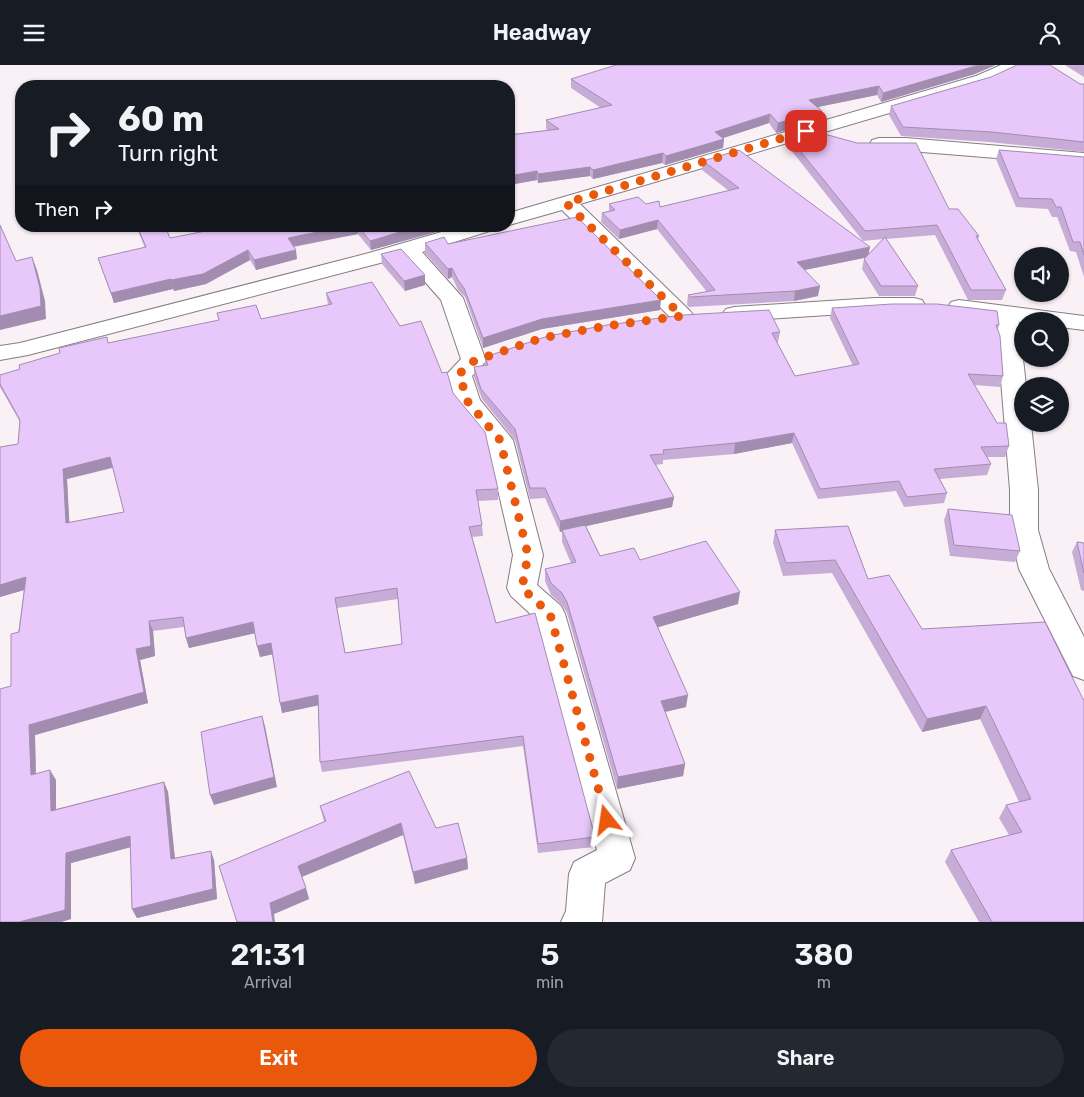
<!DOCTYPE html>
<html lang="en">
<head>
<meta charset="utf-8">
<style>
  :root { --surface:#171b24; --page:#242831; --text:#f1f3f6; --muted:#9ea1a6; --accent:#ea580c }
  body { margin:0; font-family:Rubik,sans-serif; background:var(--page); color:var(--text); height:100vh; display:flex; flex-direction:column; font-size:19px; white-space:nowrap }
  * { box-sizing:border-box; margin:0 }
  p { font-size:16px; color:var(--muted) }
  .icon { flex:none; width:28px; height:28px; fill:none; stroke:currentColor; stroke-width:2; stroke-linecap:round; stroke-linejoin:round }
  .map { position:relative; height:857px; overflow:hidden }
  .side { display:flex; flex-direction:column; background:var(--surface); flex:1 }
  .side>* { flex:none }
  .guide { position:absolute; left:15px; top:15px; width:500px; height:152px; border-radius:20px; box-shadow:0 1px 4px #0004; background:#171b24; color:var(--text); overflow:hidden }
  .fabs { position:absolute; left:1014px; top:182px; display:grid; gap:10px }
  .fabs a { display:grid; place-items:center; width:55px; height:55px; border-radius:50%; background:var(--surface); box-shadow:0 1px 4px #0004; font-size:25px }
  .pin { position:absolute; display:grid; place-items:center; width:42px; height:42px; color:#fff; margin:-21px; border-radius:10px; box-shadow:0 2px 8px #0006 }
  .me { position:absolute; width:55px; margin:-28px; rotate:345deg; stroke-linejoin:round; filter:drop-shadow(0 0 4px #0008) }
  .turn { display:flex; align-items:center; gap:18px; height:105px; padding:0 20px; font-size:22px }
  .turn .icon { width:65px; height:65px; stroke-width:2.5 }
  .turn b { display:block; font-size:35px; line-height:42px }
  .then { display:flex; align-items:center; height:48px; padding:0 20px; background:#0003; gap:10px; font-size:19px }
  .eta { display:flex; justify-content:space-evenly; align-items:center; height:85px; text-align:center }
  .eta b { font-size:30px; font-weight:600; line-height:35px }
  .cta { display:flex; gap:10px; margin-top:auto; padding:10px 20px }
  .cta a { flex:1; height:58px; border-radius:30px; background:var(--accent); color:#fff; font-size:20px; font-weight:600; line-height:58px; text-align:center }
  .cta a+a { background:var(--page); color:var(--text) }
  header { display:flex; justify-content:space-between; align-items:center; height:65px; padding:0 20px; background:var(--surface); font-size:22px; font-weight:600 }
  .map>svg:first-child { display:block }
</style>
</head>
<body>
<header><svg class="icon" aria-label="menu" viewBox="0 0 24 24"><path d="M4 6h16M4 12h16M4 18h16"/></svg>Headway<svg class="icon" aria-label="person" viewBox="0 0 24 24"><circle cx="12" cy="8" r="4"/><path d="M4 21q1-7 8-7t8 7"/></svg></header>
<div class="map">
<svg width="1084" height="857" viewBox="0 0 1084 857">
  <rect width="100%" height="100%" fill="#faf1f7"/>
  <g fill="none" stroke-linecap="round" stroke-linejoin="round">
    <defs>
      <g id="street">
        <polygon points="1001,0 1023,0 1021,4 988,19 580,139 690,246 694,251 690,256 682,258 674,256 562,145 509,160 509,148 976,11"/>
        <polygon points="879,73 906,73 1084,88 1084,100 872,83 870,79 872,75"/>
        <polygon points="462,161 496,161 493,165 422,187 463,233 486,296 472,311 480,335 513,375 543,490 537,520 561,541 565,549 635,793 630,805 605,818 602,857 561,857 566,846 569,809 574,797 597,785 536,554 511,531 507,523 513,490 487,377 455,337 447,309 461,294 441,235 403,192 28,290 0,295 0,281 20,278 369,188"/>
        <polygon points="875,233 914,233 922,235 925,240 922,245 914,247 875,247 734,256 726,254 722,249 726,244 734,242"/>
        <polygon points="959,235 1084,251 1084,265 1060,262 1060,256 1019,257 1026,321 1022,321 1022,359 1031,359 1038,425 1038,465 1049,504 1084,572 1084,615 1073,611 1019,504 1010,465 1010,425 996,254 951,247 948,242 951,237"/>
      </g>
    </defs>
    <use href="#street" stroke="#857d82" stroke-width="2"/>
    <use href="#street" fill="#fff" fill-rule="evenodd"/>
  </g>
  <g fill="#c8acd8" fill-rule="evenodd">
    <polygon points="1065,0 1084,0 1084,12"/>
    <polygon points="975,9 881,37 877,30 818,42 822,46 820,55 776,68 769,58 723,73 724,74 723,83 665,100 662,98 593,114 590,111 538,118 537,115 509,120 509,70 548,65 546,64 546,55 601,43 571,23 571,14"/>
    <polygon points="991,12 1084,19 1084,87 989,77 901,71 889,50 891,41"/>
    <polygon points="788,71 949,144 979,171 978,175 1006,225 1002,235 968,235 935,170 886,174 918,221 915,231 879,231 862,204 864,194 865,193 804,205 818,231 794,236 689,242 687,240 688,230 707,227 657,164 619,174 601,157 602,148 609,146 609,139 646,139 660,142 729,126 702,105 703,96 869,189 883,174 863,176 787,80"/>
    <polygon points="999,85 1084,92 1084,212 1076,187 1070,186 1057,152 1052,152 1048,144 1016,142 996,94"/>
    <polygon points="136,161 165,161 170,173 217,164 216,161 436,161 436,167 371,185 358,169 294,182 297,194 256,205 250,195 206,219 174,226 173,224 114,238 98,193 145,183"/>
    <polygon points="425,178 448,179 660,245 542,264 483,283 465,232 458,225 452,212 448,214 425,188"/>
    <polygon points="381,189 425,210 425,220 405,226 382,199"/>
    <path d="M326 228 400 261 442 308 453 328 498 424V435L478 436 482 460 483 471 472 472 496 558 595 772 594 782 538 788 523 681 322 707 320 697 318 640 282 648 272 589 260 592 255 568 189 583 186 573 184 562 153 566 155 591 140 595 148 638 35 670 36 709 56 715V744L164 717 168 727 175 794 214 795 217 834 137 853 132 844 131 782 71 798V854L61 857H0L11 621 24 525 0 532V382L18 379 20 357 0 322V310L109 278 261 254 328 240ZM113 403 124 447 69 458 67 414ZM398 534 402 579 345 588 337 543Z"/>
    <polygon points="832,243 999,260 998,264 1003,311 1000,322 974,320 1009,381 1005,392 987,392 991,399 987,410 940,414 947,428 944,438 904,442 896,426 818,434 792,378 734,389 663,395 663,399 655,400 674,432 672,442 586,461 600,491 640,495 738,539 658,562 686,642 665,647 685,699 683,711 617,724 567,548 562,540 551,530 545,516 545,504 571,498 562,477 562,466 560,467 545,433 530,434 515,375 482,334 474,312 474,302 485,300 485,292 780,267 778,277 777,277 795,311 853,301 830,253"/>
    <polygon points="948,444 1020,486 1015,497 950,491 944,455"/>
    <polygon points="848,461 868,514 922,564 1045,557 1084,857 979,857 945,797 951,785 1009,770 999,753 1006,740 1019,737 980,654 922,667 832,508 783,511 773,478 775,465"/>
    <polygon points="1077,477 1084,478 1084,526 1081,525 1072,487"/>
    <polygon points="320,741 436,763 467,793 468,804 415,819 403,770 302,812 309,834 274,849 324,757"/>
  </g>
  <g fill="#a28cb0">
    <polygon points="979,0 996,0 975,9 881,37 883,28"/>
    <polygon points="879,21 877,30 808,44 809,35"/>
    <polygon points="822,46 820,55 776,68 778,58"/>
    <polygon points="770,49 769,58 714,76 715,67"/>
    <polygon points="724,74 723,83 665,100 666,91"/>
    <polygon points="663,88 662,98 593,114 593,105"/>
    <polygon points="590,102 590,111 538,118 538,109"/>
    <polygon points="537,106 537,115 509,120 509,111"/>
    <polygon points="658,155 657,164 619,174 620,165"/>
    <polygon points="347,161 357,161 358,169 290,182 288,173"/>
    <polygon points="420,161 436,161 436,167 371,185 370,176"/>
    <polygon points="870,182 868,192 795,207 797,197"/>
    <polygon points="248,185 250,195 206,219 174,226 171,215"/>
    <polygon points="296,185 297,194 256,205 254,195"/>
    <polygon points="32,192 37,205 45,236 46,254 0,265 0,251"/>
    <polygon points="452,203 452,212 448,214 448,204"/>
    <polygon points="425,210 425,220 405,226 404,216"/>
    <polygon points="171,214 173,224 114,238 111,228"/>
    <polygon points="820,221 818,231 794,236 795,226"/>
    <polygon points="661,235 660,245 542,264 483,283 483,273 542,254"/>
    <polygon points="794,368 792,378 734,389 735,378"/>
    <polygon points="110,392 114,402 67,414 70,469 66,458 63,404"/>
    <polygon points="674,432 672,442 560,467 560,456"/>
    <polygon points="26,512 31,523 0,532 0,520"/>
    <polygon points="740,527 738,539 652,564 653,552"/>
    <polygon points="149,556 153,566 155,591 140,595 148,638 35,670 36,720 31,710 29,660 136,584"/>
    <polygon points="253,557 256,568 189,583 186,573"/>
    <polygon points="271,578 274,589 260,592 257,581"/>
    <polygon points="318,630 320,640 282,648 280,638"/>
    <polygon points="688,630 686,642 660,648 661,636"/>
    <polygon points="986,641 980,654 922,667 927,654"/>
    <polygon points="262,651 265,661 277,722 214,740 210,730"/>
    <polygon points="685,699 683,711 617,724 618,712"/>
    <polygon points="50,705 56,715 56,755 51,746"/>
    <polygon points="164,717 168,727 176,804 171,794"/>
    <polygon points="401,758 403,770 301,812 298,801"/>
    <polygon points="130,771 135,781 71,798 71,854 61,857 19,857 66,788"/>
    <polygon points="211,786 214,795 217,834 137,853 132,844"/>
    <polygon points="467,793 468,804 415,819 413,807"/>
    <polygon points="306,823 309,834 274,849 275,857 273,857 270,838"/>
  </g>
  <g fill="#e8c8fb" stroke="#a28cb0" fill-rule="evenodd">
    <polygon points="616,0 979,0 883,28 879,21 809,35 822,46 778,58 770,49 715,67 724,74 666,91 663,88 593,105 590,102 538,109 537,106 509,111 509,70 559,64 546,55 612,40 571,14"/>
    <polygon points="1017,0 1050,0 1080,19 1084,19 1084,77 992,67 903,62 891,41 991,12"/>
    <polygon points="810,65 857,78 916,78 949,144 958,144 979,171 976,171 1006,225 971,225 937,160 865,166 788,71"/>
    <polygon points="739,85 870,182 797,197 820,221 795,226 690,232 688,230 715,225 658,155 620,165 602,148 615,145 609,139 638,132 646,139 659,136 660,142 739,123 703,96"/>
    <polygon points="999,85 1084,92 1084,190 1080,177 1073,177 1061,142 1056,142 1052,134 1019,133"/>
    <polygon points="577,152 661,235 542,254 483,273 464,223 458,215 452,203 448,204 425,178 444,172 448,179"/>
    <polygon points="0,160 16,196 32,192 40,223 41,241 0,251"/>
    <polygon points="137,161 165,161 170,173 221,163 220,161 347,161 288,173 296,185 254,195 248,185 203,209 171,215 171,214 111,228 98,193 146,182"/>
    <polygon points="358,161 420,161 370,176"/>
    <polygon points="885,172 918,221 881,221 864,194"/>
    <polygon points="401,184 425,210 404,216 381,189"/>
    <path d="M372 217 400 261 421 256 442 308 447 307 453 328 485 367 498 424 476 425 482 460 469 462 496 558 535 548 595 772 538 779 523 671 320 697 318 630 280 638 271 578 257 581 253 557 186 573 183 552 149 556 151 581 136 584 144 627 29 660 31 710 50 705 51 746 164 717 171 794 211 786 213 824 132 844 130 771 66 788 65 845 19 857H0V624L11 621V569L19 567 26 512 0 520V382L18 379 20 355 0 319V310L20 304 19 300 60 288 59 283 107 272 108 278 219 255 217 248 256 240 261 254 332 239 326 228ZM110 392 124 447 66 458 63 404ZM397 523 402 579 345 588 335 533Z"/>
    <polygon points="892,239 937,239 997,246 999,260 996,260 1000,271 1003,311 968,309 997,358 1006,358 1009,381 981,382 991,399 934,404 947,428 907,432 899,416 820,424 794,368 735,378 663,385 664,389 650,390 674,432 560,456 545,423 530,423 515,364 481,324 474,302 488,300 485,292 548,271 607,260 683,250 769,245 780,267 772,268 795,311 859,299 832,243"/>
    <polygon points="948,444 1012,450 1020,486 954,480"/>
    <polygon points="585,460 600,491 634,483 640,495 706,476 740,527 653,552 688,630 661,636 685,699 618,712 567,537 562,528 551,518 545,504 576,497 562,465"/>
    <polygon points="848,461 868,514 889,510 922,564 1045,557 1084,636 1084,857 992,857 951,785 1022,767 1006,740 1031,734 986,641 927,654 835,495 786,498 775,465"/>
    <polygon points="1077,477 1084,478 1084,508"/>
    <polygon points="262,651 274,712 210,730 201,667"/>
    <polygon points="409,706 436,763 458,758 467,793 413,807 401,758 298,801 306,823 270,838 273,857 237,857 219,801 326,756 320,741"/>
  </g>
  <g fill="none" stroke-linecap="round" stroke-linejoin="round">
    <polyline stroke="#ea580c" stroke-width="9" stroke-dasharray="0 16.2" points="607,755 550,549 522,523 528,490 500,375 468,337 459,309 474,296 542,273 606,261 682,251 566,138 806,66"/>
  </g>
</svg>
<div class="fabs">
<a><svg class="icon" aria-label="sound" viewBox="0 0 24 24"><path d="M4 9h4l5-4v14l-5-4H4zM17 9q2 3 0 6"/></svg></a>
<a><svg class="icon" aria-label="search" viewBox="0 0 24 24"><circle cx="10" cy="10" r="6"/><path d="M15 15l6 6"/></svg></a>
<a><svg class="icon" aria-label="layers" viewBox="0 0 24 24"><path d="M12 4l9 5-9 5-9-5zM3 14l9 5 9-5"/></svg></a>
</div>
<div class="pin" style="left:806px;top:66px;background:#d93025"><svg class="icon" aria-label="arrive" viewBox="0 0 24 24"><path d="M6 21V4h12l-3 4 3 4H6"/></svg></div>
<svg class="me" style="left:607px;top:755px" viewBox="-20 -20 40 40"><path d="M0-17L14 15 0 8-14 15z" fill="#ea580c" stroke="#fff" stroke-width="4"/></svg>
<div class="guide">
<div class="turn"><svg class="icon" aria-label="right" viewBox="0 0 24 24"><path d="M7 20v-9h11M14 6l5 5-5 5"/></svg><div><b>60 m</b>Turn right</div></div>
<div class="then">Then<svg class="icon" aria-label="right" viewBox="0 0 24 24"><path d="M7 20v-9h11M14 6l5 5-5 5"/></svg></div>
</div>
</div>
<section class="side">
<div class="eta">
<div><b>21:31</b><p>Arrival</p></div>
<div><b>5</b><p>min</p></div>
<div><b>380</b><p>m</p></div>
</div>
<div class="cta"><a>Exit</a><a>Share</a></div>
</section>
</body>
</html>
